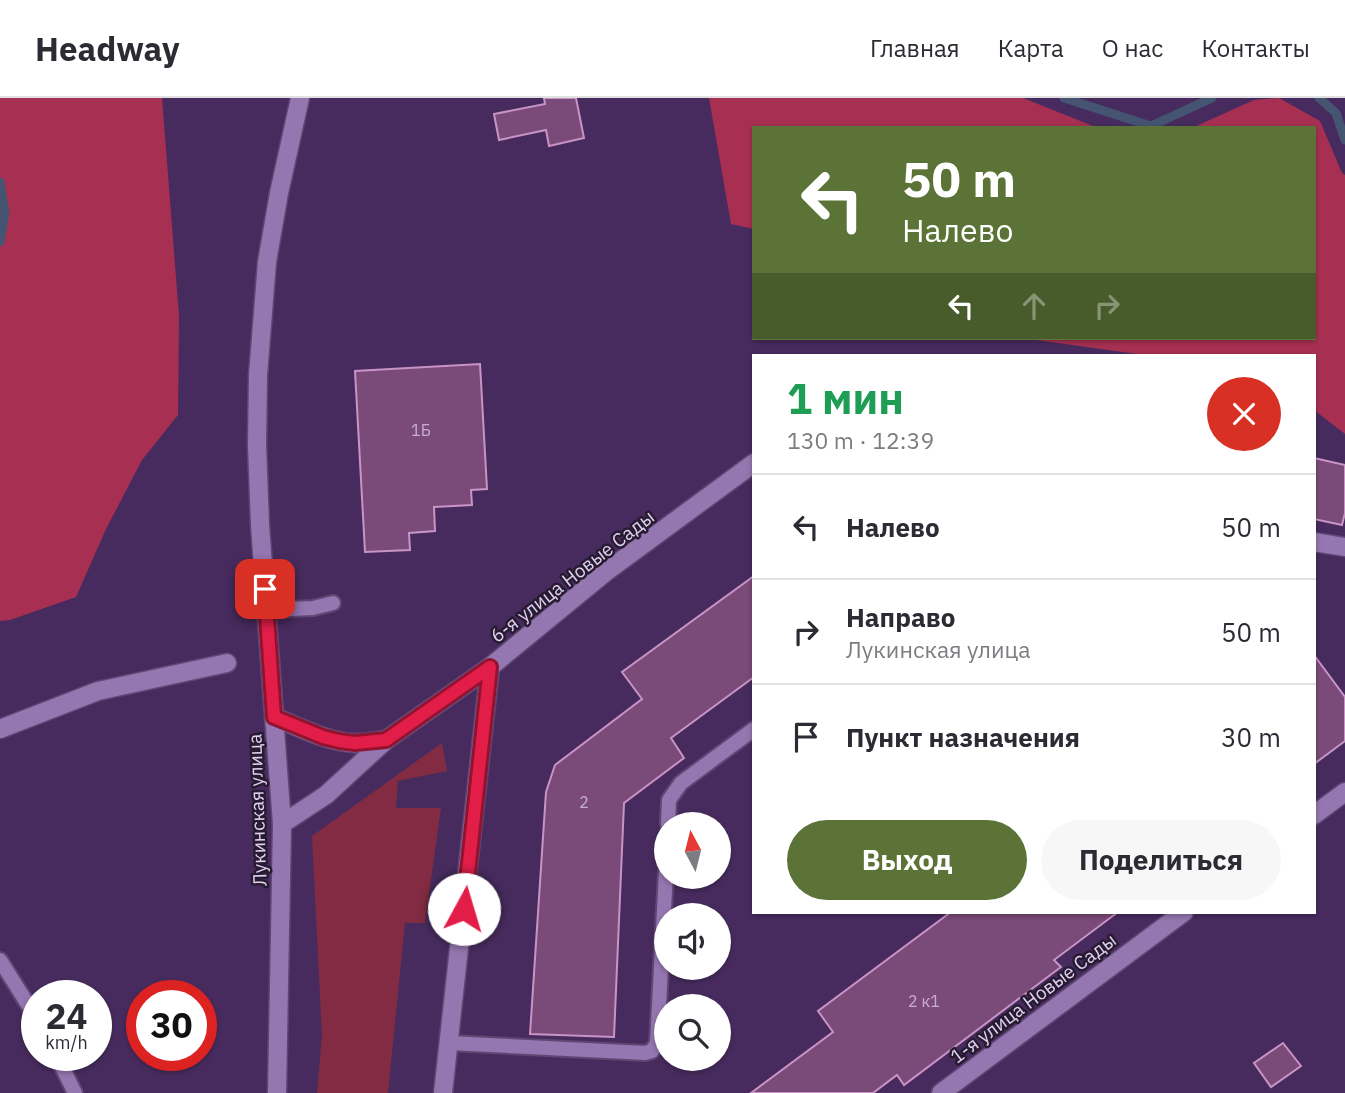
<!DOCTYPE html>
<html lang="ru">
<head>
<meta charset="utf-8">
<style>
  :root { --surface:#fff; --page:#f7f7f7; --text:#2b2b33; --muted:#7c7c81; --line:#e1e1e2; --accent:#5b7336 }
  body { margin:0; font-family:"IBM Plex Sans",sans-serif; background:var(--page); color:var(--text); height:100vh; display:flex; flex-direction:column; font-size:26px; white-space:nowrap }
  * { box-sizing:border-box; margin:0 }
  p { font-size:23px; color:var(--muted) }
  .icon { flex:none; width:38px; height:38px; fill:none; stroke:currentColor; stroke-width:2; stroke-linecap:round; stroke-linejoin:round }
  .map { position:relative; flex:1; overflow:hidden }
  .details { position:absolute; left:752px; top:256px; width:564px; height:560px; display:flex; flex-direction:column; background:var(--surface); border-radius:0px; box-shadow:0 2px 5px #0004 }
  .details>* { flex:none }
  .guide { position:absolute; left:752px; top:28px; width:564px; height:214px; border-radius:0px; box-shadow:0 2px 5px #0004; background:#5b7336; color:#fff; overflow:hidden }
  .needle { width:46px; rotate:353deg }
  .controls { position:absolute; left:654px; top:714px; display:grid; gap:14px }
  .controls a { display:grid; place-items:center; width:77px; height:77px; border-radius:50%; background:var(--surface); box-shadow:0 2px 5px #0004; font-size:35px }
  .speed { position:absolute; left:21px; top:882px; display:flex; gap:14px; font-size:35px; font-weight:700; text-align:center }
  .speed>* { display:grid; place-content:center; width:91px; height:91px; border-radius:50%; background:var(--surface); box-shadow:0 2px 5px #0004; line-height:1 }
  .speed small { font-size:18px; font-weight:400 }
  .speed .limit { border:10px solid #d22; background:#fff; color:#111 }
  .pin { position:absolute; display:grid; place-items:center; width:60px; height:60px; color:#fff; margin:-30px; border-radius:14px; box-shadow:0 4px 10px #0006 }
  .me { position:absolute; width:77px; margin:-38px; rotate:6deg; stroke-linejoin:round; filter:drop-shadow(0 0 5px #0008) }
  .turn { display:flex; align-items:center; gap:24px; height:147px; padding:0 35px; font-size:32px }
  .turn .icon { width:91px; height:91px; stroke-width:2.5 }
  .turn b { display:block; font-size:49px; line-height:60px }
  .lanes { display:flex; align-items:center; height:66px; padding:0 35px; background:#0003; justify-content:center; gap:35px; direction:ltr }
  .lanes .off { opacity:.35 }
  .round { display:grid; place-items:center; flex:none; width:74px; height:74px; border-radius:37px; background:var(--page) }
  .summary { display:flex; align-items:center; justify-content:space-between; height:119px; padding:0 35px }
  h1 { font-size:42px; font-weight:700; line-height:52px; color:#1e9e55 }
  .primary-button { display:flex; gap:14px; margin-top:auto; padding:14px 35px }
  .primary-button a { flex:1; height:80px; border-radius:42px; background:var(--accent); color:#fff; font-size:28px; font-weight:700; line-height:80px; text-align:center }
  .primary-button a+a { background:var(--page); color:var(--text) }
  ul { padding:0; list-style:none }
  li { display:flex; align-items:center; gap:21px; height:105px; padding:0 35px; border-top:2px solid var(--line) }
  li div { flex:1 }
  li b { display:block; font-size:26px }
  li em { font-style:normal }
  header { display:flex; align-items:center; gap:42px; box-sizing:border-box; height:98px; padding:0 35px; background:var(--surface); border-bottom:2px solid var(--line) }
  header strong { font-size:33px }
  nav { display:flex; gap:38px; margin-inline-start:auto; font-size:24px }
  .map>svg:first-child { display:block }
</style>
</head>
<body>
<header>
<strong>Headway</strong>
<nav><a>Главная</a><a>Карта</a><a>О нас</a><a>Контакты</a></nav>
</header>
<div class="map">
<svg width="1345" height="995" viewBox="0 0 1345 995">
  <rect width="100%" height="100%" fill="#472b5e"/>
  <polygon fill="#822b42" points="442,645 447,673 398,683 396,710 441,710 425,825 405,825 388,995 317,995 322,937 312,738"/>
  <g fill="#a73052">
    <polygon points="0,0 162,0 179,218 178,317 142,362 106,431 76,499 10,522 0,523"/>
    <polygon points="709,0 1023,0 1098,30 754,30 754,131 731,126"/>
    <polygon points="1279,0 1320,23 1342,75 1345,77 1345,336 1314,312 1314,257 1144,257 1036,242 1033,240 1314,240 1314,30 1192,30 1254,2"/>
  </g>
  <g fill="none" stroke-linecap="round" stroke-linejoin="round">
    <g stroke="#445471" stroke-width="9">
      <polyline points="1064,0 1151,28 1212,0"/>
      <polyline points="1319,0 1336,15 1345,42"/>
      <polyline points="0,84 5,115 0,144"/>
    </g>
  </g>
  <g fill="#7a4a78" stroke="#c894c5" stroke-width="2">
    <polygon points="544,0 576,0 584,40 549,48 546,32 499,42 494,16 545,6"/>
    <polygon points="480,266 487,391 471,392 472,407 434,409 435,433 409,435 410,452 365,454 355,273"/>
    <polygon points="1314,360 1345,367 1345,415 1342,427 1314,421"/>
    <polygon points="754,478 754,579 671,640 684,660 624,705 614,939 530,936 546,694 555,667 642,601 622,574"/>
    <polygon points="1314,557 1345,599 1345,643 1314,666"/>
    <polygon points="951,814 1118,814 1054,862 1061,869 904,987 897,977 873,995 751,995 833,934 818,913"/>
    <polygon points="1283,945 1301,968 1271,989 1254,965"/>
  </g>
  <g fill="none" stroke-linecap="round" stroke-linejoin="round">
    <defs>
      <g id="lane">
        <polyline points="267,512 313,510 333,505"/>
        <polyline points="668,726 669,702 681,685 754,631"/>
        <polyline points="0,862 37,921"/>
        <polyline points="449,945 645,955 652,953 657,945 667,754"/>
        <polyline points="56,957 75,995"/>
      </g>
      <g id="street">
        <polyline points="1314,444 1345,449"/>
        <path d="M274 619C299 629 325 643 353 645 363 646 375 643 386 642"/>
        <polyline points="0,631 98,593 227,565"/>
        <polyline points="1314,717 1345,694"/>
        <polyline points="282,726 326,697 386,642 490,569 607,473 754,365"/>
        <polyline points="443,995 490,569"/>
        <polyline points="941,995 1184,814"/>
      </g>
      <polyline id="secondary" points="277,995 282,726 260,427 257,347 258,277 267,164 279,95 300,0"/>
    </defs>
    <use href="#lane" stroke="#5f4673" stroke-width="18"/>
    <use href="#street" stroke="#5f4673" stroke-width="21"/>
    <use href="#secondary" stroke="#5f4673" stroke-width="21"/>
    <use href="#lane" stroke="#9476b0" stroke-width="14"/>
    <use href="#street" stroke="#9476b0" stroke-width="18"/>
    <use href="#secondary" stroke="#9476b0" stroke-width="18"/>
  </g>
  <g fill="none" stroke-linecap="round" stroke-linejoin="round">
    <defs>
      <polyline id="route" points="265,491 274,619 323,639 339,643 355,645 386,642 490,569 464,811"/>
    </defs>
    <use href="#route" stroke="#92132f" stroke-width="18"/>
    <use href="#route" stroke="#e11d48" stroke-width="12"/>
  </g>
  <g text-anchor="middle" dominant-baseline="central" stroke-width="5" stroke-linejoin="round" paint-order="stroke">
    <g font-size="16" fill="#c6afd2">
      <text x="421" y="332">1Б</text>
      <text x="584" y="704">2</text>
      <text x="924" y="903">2 к1</text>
    </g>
    <g font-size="19" fill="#e0d1f0" stroke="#271b32">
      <text transform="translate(572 478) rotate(-38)">6-я улица Новые Сады</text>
      <text transform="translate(257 712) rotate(-92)">Лукинская улица</text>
      <text transform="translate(1033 900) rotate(-37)">1-я улица Новые Сады</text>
    </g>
  </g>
</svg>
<div class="controls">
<a><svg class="needle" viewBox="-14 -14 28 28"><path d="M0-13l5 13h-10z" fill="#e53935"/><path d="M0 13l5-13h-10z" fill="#7c7c81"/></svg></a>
<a><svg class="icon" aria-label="sound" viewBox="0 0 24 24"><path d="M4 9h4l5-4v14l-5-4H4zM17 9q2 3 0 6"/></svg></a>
<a><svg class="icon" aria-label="search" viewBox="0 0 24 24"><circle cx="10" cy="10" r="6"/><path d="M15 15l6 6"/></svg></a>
</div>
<div class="speed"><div>24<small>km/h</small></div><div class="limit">30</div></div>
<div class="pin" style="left:265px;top:491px;background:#d93025"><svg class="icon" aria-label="arrive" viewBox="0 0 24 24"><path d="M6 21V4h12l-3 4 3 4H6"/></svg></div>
<svg class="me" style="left:464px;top:811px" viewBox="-20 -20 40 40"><circle r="19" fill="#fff"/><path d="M0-13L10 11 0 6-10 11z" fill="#e11d48"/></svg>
<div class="guide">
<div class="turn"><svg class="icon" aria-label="left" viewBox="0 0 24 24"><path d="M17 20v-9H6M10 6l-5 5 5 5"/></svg><div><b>50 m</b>Налево</div></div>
<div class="lanes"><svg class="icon" aria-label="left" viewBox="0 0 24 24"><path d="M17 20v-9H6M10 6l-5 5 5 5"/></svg><svg class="icon off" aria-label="ahead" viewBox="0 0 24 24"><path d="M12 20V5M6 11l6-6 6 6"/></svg><svg class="icon off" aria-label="right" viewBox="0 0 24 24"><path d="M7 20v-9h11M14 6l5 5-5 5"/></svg></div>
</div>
<section class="details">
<div class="summary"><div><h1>1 мин</h1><p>130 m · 12:39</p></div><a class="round" style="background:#d93025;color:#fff"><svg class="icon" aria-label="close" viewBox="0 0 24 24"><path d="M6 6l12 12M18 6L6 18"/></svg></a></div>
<ul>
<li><svg class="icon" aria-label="left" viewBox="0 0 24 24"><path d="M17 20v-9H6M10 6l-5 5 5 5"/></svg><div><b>Налево</b></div><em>50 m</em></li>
<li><svg class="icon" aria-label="right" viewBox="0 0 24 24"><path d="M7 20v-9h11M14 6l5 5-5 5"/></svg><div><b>Направо</b><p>Лукинская улица</p></div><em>50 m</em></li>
<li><svg class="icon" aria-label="arrive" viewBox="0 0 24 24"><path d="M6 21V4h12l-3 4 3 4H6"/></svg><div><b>Пункт назначения</b></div><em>30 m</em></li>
</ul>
<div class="primary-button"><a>Выход</a><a>Поделиться</a></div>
</section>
</div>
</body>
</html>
